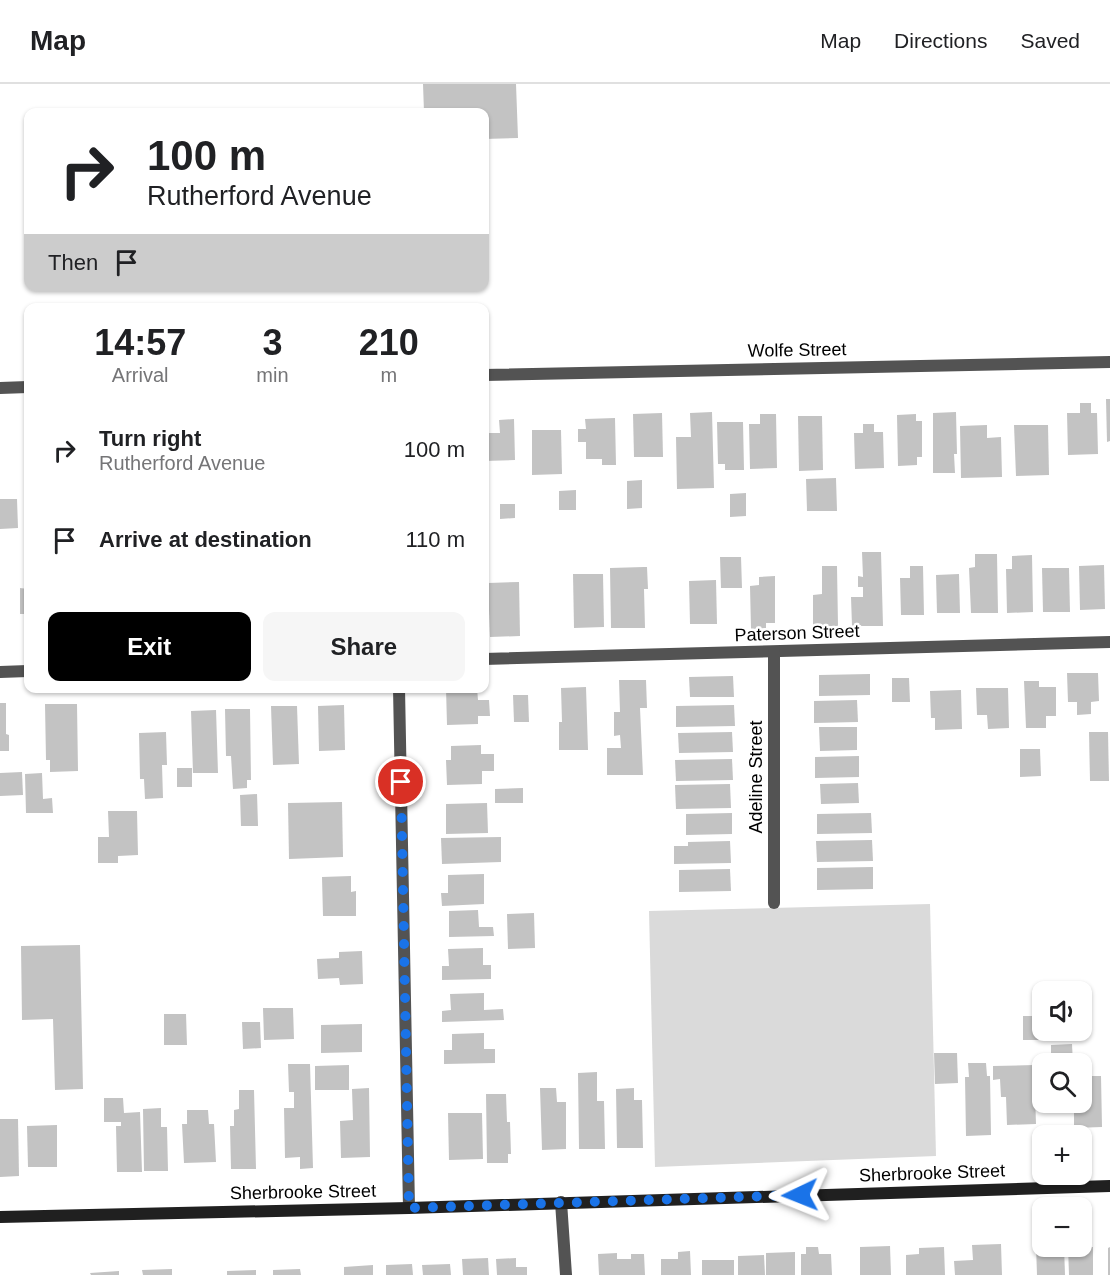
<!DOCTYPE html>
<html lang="en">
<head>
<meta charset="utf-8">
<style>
  :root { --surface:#fff; --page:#f6f6f6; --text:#202124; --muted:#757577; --line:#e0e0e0; --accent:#000 }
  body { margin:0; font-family:Arial,sans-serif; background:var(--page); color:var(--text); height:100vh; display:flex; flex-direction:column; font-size:22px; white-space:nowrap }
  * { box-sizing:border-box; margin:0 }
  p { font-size:20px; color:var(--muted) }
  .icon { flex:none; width:33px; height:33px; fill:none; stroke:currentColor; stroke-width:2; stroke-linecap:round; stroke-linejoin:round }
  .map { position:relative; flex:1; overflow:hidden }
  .side { position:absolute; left:24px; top:219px; width:465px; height:390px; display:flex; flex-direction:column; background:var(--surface); border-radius:12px; box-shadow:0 2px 4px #0004 }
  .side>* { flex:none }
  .banner { position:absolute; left:24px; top:24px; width:465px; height:183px; border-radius:12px; box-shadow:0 2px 4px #0004; background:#fff; color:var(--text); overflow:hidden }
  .controls { position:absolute; left:1032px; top:897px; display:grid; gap:12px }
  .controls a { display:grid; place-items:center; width:60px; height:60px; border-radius:12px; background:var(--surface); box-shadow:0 2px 4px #0004; font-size:30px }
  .pin { position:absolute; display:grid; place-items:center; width:51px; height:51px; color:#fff; margin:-26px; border:3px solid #fff; border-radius:50%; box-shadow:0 2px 6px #0007 }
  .me { position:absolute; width:66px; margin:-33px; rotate:268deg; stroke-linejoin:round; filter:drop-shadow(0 0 4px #0008) }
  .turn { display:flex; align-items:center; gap:21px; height:126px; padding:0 24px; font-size:27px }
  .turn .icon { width:78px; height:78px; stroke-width:2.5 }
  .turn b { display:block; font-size:42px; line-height:51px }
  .then { display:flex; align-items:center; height:57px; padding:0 24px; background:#0003; gap:12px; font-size:22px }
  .eta { display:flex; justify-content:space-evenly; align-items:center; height:102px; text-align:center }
  .eta b { font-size:36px; font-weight:700; line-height:42px }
  .button { display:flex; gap:12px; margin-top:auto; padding:12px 24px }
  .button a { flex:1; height:69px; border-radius:12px; background:var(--accent); color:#fff; font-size:24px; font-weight:700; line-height:69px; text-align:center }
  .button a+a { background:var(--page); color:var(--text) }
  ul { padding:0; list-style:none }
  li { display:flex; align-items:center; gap:18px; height:90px; padding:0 24px }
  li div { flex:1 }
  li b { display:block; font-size:22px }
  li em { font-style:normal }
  header { display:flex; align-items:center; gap:36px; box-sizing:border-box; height:84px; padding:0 30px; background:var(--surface); border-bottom:2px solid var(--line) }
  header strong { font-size:28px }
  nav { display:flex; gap:33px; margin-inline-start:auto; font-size:21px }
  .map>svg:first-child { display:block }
</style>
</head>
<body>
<header>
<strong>Map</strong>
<nav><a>Map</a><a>Directions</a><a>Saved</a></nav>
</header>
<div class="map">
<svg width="1110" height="1191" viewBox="0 0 1110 1191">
  <rect width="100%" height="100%" fill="#fff"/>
  <polygon fill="#dadada" points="930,820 936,1072 655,1083 649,827"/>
  <g fill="#c3c3c3">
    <polygon points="423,0 516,0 518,54 484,55 484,28 424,28"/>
    <polygon points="1106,315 1110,315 1110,357 1107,358"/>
    <polygon points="1080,319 1091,319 1091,329 1097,329 1098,370 1068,371 1067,329 1080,329"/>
    <polygon points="712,328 714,404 677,405 676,353 691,353 690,329"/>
    <polygon points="956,328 957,370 954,370 955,389 933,389 933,329"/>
    <polygon points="662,329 663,373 634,373 633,330"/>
    <polygon points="760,330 776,330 777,384 750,385 749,340 760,340"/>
    <polygon points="916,330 916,337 922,337 922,373 917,373 917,381 898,382 897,331"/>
    <polygon points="798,332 822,332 823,386 799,387"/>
    <polygon points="615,334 616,381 602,381 602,375 586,375 586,358 578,358 578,345 586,345 585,335"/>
    <polygon points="514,335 515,376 484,377 484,349 500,349 499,336"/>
    <polygon points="717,338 743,338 744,386 725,386 725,380 718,380"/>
    <polygon points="863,340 874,340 874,348 883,348 884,384 855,385 854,349 863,349"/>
    <polygon points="987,341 987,354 1001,353 1002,393 961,394 960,342"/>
    <polygon points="1014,341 1048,341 1049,391 1016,392"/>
    <polygon points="532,346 561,346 562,390 532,391"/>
    <polygon points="836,394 837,427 807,427 806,395"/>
    <polygon points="642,396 642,424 627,425 627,397"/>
    <polygon points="576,406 576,426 559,426 559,407"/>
    <polygon points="746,409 746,432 730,433 730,410"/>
    <polygon points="0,415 17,415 18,444 0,445"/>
    <polygon points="500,420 515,420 515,434 500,435"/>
    <polygon points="862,468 881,468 883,542 852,542 851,513 863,513 863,503 858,503 858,492 863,493"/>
    <polygon points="975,470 997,470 998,529 971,529 969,484 975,483"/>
    <polygon points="1032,471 1033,528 1007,529 1006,485 1012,485 1012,472"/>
    <polygon points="720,473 741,473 742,504 721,504"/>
    <polygon points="1104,481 1105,525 1080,526 1079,482"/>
    <polygon points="822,482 837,482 838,542 813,542 813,511 822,510"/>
    <polygon points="910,482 923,482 924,531 901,531 900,494 910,494"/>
    <polygon points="644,483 647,483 648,505 644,505 645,544 611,544 610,484"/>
    <polygon points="1042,484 1069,484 1070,528 1043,528"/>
    <polygon points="573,490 603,490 604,543 574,544"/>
    <polygon points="959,490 960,529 937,529 936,491"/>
    <polygon points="775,492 775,539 766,539 766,544 751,545 750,502 759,501 759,493"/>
    <polygon points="716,496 717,540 690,540 689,497"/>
    <polygon points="519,498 520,552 490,553 488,499"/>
    <polygon points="20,504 28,505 28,530 20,530"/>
    <polygon points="1067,589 1098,589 1099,617 1091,618 1091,630 1077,631 1077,618 1068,618"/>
    <polygon points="870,590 870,611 819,612 819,591"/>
    <polygon points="733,592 734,613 690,613 689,593"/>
    <polygon points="892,594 909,594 910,618 892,618"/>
    <polygon points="619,596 646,596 647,624 640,624 643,691 607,691 607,664 621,664 620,651 614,652 614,628 620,628"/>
    <polygon points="1024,597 1039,597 1039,603 1056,603 1056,632 1046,632 1046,644 1026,644"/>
    <polygon points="586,603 588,666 559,666 559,638 562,638 561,604"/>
    <polygon points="446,604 477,604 478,616 489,616 490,632 478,632 478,640 447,641"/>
    <polygon points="976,604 1008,604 1009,644 988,645 987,631 977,631"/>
    <polygon points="961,606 962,645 935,646 935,634 931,634 930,607"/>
    <polygon points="513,611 528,611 529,638 514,638"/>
    <polygon points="857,616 858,638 814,639 814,617"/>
    <polygon points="0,619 6,619 6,650 9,651 9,667 0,667"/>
    <polygon points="45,620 77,620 78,687 50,688 50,676 46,676"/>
    <polygon points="344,621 345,666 319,667 318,622"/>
    <polygon points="734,621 735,642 676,643 676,622"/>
    <polygon points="271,622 297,622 299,680 273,681"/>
    <polygon points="225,625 250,625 251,696 247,696 247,704 233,705 231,672 226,672"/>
    <polygon points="216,626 218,689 193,689 191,627"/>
    <polygon points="819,643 857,643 857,666 820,667"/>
    <polygon points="166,648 167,681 162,681 163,714 145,715 144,695 140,695 139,649"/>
    <polygon points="732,648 733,668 679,669 678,649"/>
    <polygon points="1089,648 1108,648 1109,697 1090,697"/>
    <polygon points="481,661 481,670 494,670 494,687 482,687 482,700 447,701 446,676 451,676 451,662"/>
    <polygon points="1020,665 1040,665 1041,692 1020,693"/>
    <polygon points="859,672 859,693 815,694 815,673"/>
    <polygon points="732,675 733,696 676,697 675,676"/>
    <rect x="177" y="684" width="15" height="19"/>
    <polygon points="22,688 23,711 0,712 0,689"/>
    <polygon points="42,689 43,715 52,714 53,729 26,729 25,690"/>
    <polygon points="858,699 859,719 821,720 820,700"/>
    <polygon points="730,700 731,724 676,725 675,701"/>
    <polygon points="523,704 523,719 495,719 495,705"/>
    <polygon points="257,710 258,742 241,742 240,711"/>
    <polygon points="342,718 343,773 289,775 288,719"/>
    <polygon points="487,719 488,749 446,750 446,720"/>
    <polygon points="108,727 137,727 138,771 118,772 118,779 98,779 98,753 109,753"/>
    <polygon points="732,729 732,750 686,751 686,730"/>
    <polygon points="871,729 872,749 817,750 817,730"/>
    <polygon points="501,753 501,778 442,780 441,754"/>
    <polygon points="872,756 873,777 817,778 816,757"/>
    <polygon points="730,757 731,779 674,780 674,762 688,762 688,758"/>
    <polygon points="873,783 873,805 817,806 817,784"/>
    <polygon points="730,785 731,807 679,808 679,786"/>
    <polygon points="484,790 484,820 442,822 441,809 448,809 448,791"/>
    <polygon points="351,792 351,808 356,807 356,832 323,832 322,793"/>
    <polygon points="478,826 479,843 493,843 494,852 449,853 449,827"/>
    <polygon points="534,829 535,864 508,865 507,830"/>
    <polygon points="80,861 83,1005 55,1006 53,935 22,936 21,862"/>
    <polygon points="483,864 483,881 491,881 491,895 442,896 442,882 449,882 448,865"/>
    <polygon points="362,867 363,900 340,901 339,894 318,895 317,875 339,874 339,868"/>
    <polygon points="484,909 484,926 503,925 504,936 442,938 442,927 451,926 450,910"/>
    <polygon points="263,924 293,924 294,955 264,956"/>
    <polygon points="164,930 186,930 187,961 164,961"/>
    <polygon points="1023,932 1042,932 1042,946 1045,946 1045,956 1023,956"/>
    <polygon points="242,938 260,938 261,964 243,965"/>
    <polygon points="362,940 362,968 321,969 321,941"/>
    <polygon points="484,949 484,965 495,965 495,979 444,980 444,966 452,966 452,950"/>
    <polygon points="1072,960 1073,980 1051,980 1051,961"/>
    <polygon points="934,969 957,969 958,999 935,1000"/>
    <polygon points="968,979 986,979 987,992 990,992 991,1051 966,1052 965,993 969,993"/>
    <polygon points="288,980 310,980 313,1084 300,1085 300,1073 285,1074 284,1024 294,1024 294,1008 289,1008"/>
    <polygon points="349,981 349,1006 315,1006 315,982"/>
    <polygon points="1034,981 1036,1040 1007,1041 1006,1013 1001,1013 1000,995 993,996 993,982"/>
    <polygon points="597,988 597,1017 604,1017 605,1065 579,1065 578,989"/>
    <polygon points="1082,992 1101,992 1102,1043 1074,1044 1074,1018 1082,1018"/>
    <polygon points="369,1004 370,1073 341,1074 340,1037 353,1036 352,1005"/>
    <polygon points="540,1004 556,1004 557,1018 566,1018 566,1065 542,1066"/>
    <polygon points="634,1004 634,1016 642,1016 643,1064 617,1064 616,1005"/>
    <polygon points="239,1006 254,1006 256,1085 231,1085 230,1042 234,1042 234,1026 239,1025"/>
    <polygon points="486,1010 506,1010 507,1038 510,1038 511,1070 508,1070 508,1079 487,1079"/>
    <polygon points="104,1014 123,1014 124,1029 140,1028 142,1088 117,1088 116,1042 121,1042 121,1038 104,1038"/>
    <polygon points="161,1024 161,1043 167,1043 168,1087 144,1087 143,1025"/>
    <polygon points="187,1026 208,1026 209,1040 214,1040 216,1078 184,1079 182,1040 187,1040"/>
    <polygon points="448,1029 482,1029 483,1075 449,1076"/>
    <polygon points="0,1035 18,1035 19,1092 0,1093"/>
    <polygon points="57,1041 57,1083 28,1083 27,1042"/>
    <polygon points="1001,1160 1002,1191 955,1191 954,1177 973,1176 972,1161"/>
    <polygon points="1036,1161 1064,1162 1065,1191 1037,1191"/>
    <polygon points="890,1162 891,1191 860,1191 860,1163"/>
    <polygon points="1068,1162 1093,1163 1093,1191 1069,1191"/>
    <polygon points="806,1163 818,1163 819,1170 831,1170 832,1191 801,1191 801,1170 806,1170"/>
    <polygon points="944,1163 945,1191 906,1191 906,1171 919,1170 919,1164"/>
    <polygon points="1110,1163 1110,1191 1108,1191 1108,1164"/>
    <polygon points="690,1167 691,1191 661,1191 661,1175 678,1175 678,1168"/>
    <polygon points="795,1168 795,1191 766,1191 766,1169"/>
    <polygon points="617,1169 617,1175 631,1175 631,1170 644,1170 645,1191 599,1191 598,1170"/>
    <polygon points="764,1171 765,1191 738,1191 738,1172"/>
    <polygon points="488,1174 489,1191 463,1191 462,1175"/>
    <polygon points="516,1174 516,1183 527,1183 527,1191 497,1191 496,1175"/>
    <rect x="702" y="1176" width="32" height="15"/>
    <polygon points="412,1180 413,1191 386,1191 386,1181"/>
    <polygon points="450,1180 451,1191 423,1191 422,1181"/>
    <polygon points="373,1181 373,1191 344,1191 344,1183"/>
    <polygon points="172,1185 172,1191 143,1191 142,1186"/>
    <polygon points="300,1185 301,1191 273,1191 273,1186"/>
    <polygon points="256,1186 256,1191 227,1191 227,1187"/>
    <polygon points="119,1187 119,1191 91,1191 90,1189"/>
  </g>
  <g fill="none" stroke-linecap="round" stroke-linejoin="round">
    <g stroke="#535353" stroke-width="12">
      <polyline points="484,291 1110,278"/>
      <polyline points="0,304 28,303"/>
      <polyline points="484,575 1110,558"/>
      <polyline points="0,588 28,587"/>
      <polyline points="399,604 409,1124"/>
      <polyline points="774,819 774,568"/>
      <polyline points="561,1118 566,1191"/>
    </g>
    <polyline stroke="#202020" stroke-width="12" points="0,1133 409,1124 1110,1102"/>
  </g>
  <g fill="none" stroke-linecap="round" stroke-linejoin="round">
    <polyline stroke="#1a73e8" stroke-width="10" stroke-dasharray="0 18" points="401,698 409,1124 800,1111"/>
  </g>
  <g text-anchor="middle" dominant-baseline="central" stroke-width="5" stroke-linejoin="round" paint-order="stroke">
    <g font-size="18" fill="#000" stroke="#fff">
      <text transform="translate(797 266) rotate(-1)">Wolfe Street</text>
      <text transform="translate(797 549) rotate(-2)">Paterson Street</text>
      <text transform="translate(756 693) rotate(-90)">Adeline Street</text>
      <text transform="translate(932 1089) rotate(-2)">Sherbrooke Street</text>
      <text transform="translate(303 1108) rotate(-1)">Sherbrooke Street</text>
    </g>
  </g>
</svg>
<div class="controls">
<a><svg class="icon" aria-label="sound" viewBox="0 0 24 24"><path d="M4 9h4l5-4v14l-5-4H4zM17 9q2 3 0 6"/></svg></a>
<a><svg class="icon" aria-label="search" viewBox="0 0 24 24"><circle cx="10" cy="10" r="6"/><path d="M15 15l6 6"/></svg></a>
<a>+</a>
<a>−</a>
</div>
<div class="pin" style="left:401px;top:698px;background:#d93025"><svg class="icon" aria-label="arrive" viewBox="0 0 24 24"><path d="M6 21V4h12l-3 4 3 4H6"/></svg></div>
<svg class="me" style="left:800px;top:1111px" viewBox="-20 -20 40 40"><path d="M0-17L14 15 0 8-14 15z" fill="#1a73e8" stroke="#fff" stroke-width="4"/></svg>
<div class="banner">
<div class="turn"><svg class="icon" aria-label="right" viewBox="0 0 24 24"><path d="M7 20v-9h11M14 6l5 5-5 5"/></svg><div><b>100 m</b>Rutherford Avenue</div></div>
<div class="then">Then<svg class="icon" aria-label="arrive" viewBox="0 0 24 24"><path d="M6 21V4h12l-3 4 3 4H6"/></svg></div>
</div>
<section class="side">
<div class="eta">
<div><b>14:57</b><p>Arrival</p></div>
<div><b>3</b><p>min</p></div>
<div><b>210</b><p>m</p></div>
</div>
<ul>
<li><svg class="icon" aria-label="right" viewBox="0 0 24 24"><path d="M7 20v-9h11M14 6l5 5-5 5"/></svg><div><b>Turn right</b><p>Rutherford Avenue</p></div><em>100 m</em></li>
<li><svg class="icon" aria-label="arrive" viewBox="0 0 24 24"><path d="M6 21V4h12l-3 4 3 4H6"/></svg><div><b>Arrive at destination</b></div><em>110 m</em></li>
</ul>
<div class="button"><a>Exit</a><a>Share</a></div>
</section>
</div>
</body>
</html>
